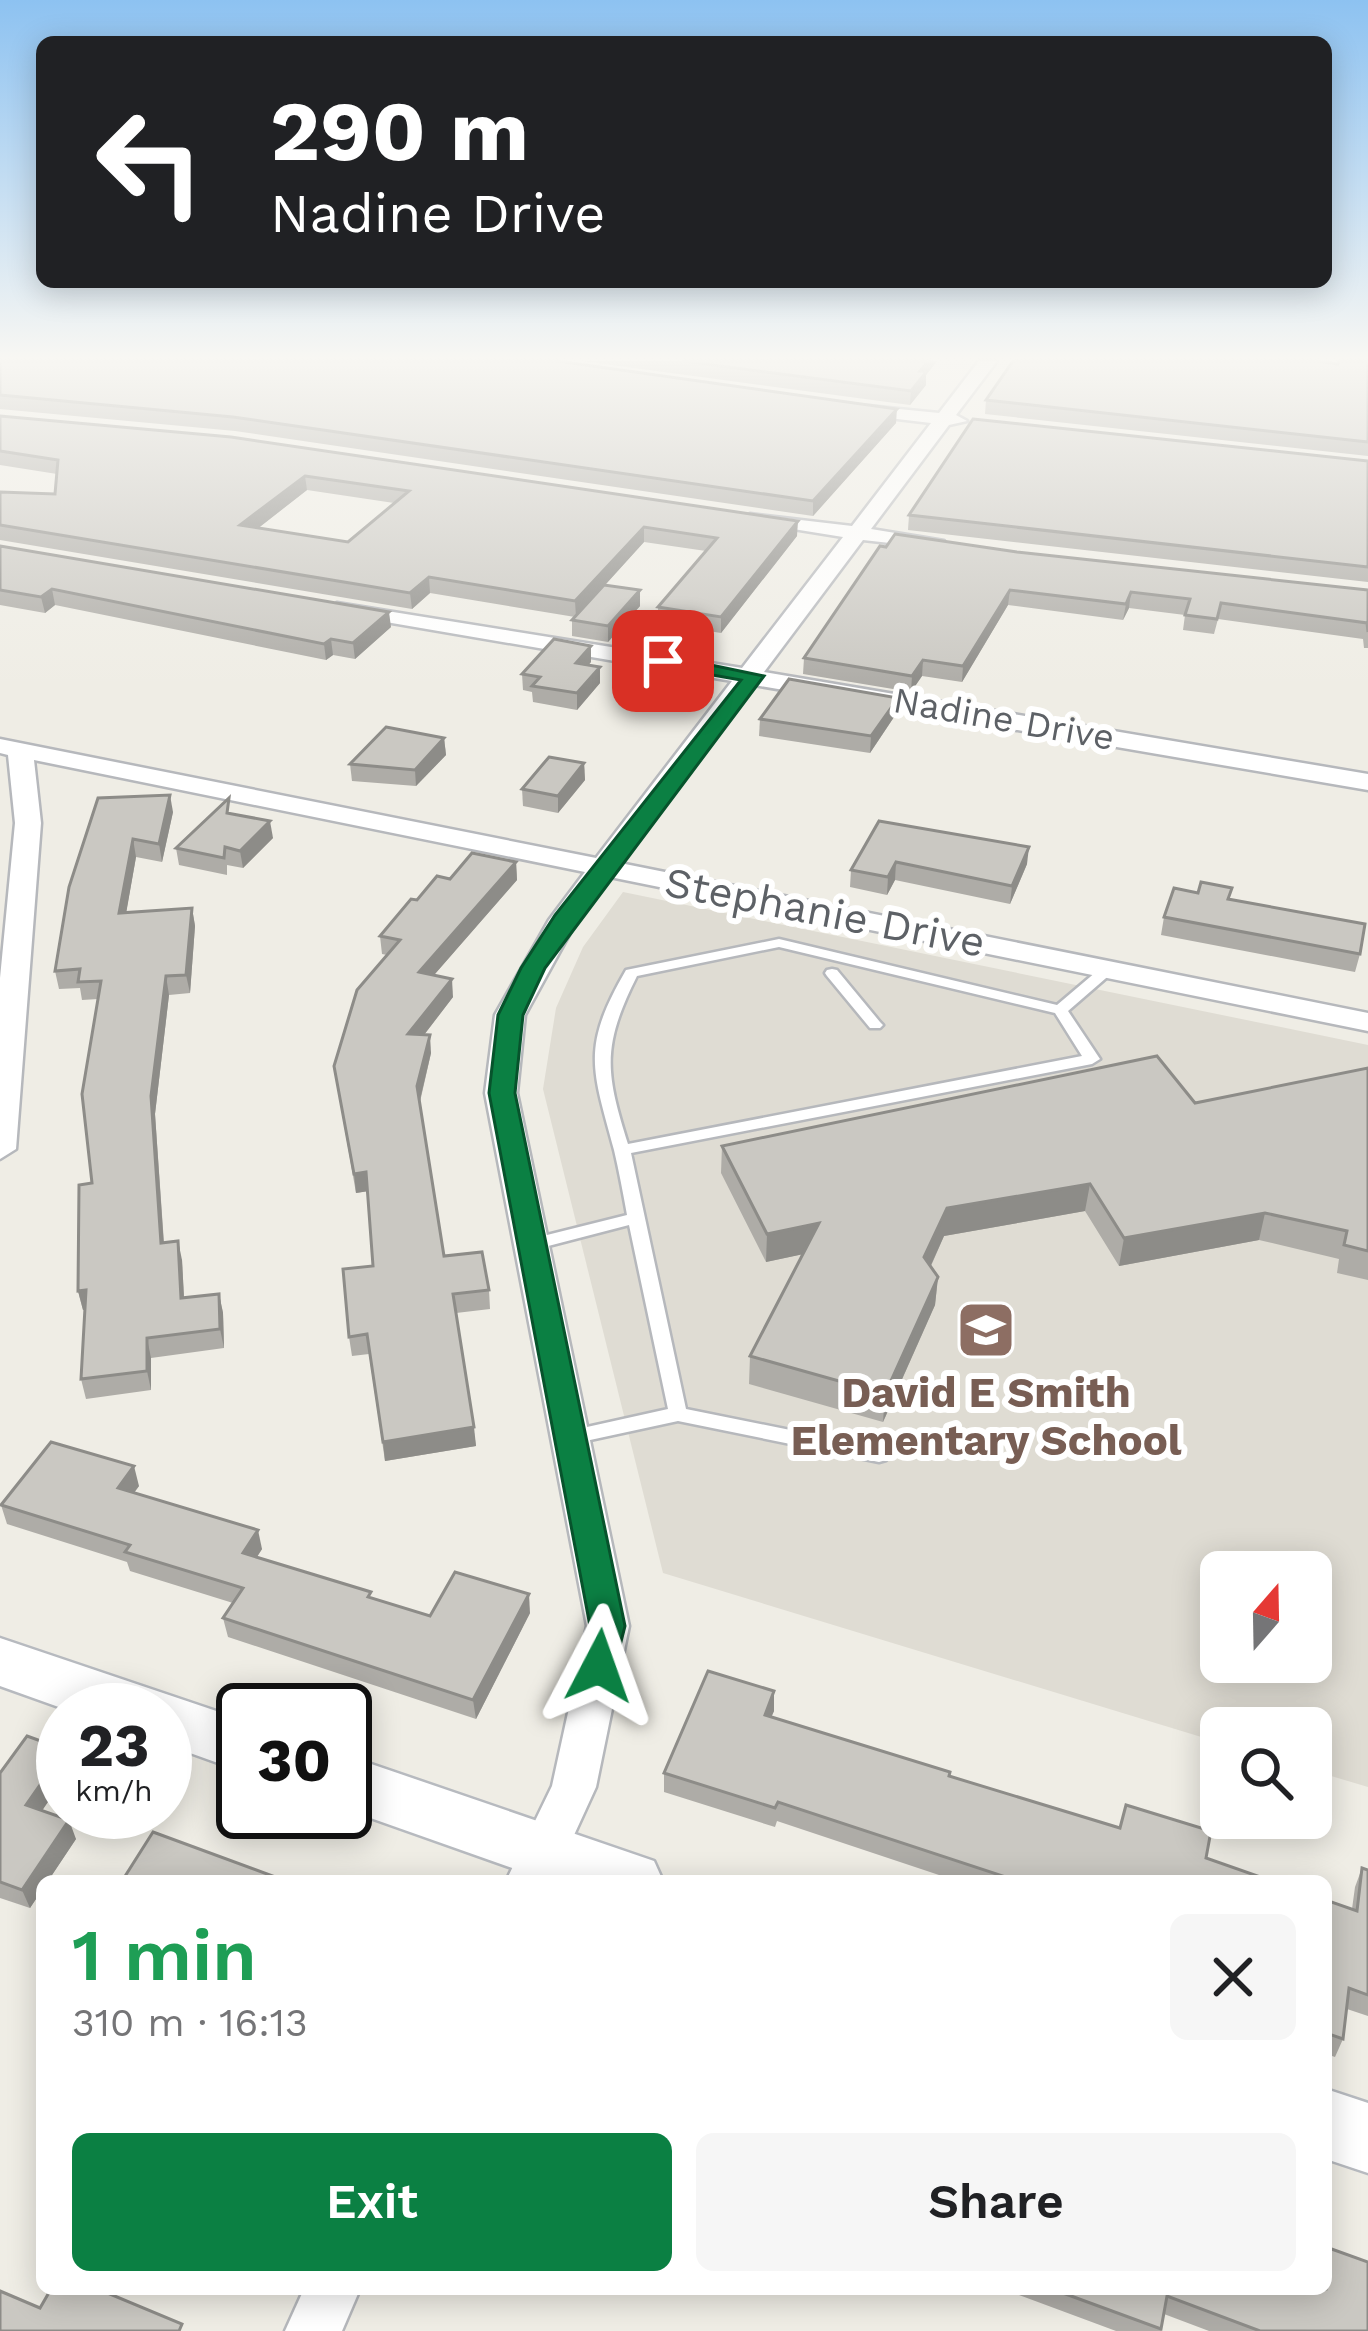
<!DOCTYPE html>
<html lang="en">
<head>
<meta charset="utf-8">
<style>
  :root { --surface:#fff; --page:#f6f6f6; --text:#202124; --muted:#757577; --accent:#0b8043 }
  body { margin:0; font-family:"Work Sans",sans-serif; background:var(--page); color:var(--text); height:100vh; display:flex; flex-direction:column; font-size:45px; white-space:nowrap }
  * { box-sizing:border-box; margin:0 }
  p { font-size:39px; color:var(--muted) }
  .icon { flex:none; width:66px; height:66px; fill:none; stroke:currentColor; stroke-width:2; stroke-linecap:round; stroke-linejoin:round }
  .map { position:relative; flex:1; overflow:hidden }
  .details { position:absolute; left:36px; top:1875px; width:1296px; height:420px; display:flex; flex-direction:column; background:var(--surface); border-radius:18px; box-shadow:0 6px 30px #0003 }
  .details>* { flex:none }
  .hud { position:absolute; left:36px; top:36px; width:1296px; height:252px; border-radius:18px; box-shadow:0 6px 30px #0003; background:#202124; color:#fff; overflow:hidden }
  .needle { width:78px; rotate:20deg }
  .tools { position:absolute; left:1200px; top:1551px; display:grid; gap:24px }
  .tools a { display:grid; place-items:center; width:132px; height:132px; border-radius:18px; background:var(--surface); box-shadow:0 6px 30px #0003; font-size:60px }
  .speed { position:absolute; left:36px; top:1683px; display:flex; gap:24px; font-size:60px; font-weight:700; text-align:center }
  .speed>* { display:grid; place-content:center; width:156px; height:156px; border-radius:50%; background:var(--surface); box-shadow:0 6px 30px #0003; line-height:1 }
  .speed small { font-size:30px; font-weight:400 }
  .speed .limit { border:6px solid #111; border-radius:18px; background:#fff; color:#111 }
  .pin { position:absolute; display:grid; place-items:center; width:102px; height:102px; color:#fff; margin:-51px; border-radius:24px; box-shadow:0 6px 18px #0006 }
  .me { position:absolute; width:132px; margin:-66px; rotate:4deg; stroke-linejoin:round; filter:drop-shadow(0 0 9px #0008) }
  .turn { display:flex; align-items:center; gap:42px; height:252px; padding:0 36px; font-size:54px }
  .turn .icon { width:156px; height:156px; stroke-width:2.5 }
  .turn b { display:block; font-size:84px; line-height:102px }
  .round { display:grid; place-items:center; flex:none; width:126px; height:126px; border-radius:18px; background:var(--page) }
  .overview { display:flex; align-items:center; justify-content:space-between; height:204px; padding:0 36px }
  h1 { font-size:72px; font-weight:600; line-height:90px; color:#1e9e55 }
  .button { display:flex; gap:24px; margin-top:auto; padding:24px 36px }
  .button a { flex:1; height:138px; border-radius:18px; background:var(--accent); color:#fff; font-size:48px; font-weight:600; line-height:138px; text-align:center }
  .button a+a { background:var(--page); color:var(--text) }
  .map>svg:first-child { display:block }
</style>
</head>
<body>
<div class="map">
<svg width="1368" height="2331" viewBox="0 0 1368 2331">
  <rect width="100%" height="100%" fill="#efede5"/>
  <path fill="#dfdcd3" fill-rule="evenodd" d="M623 892 1368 1045V1787L1311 1770V1728H1221V1743L663 1573 543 1089 556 1008 583 947ZM1221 1572H1311V1662H1221Z"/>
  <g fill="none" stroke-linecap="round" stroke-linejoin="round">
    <defs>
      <g id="lane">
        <path d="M779 939 1057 1005 1103 966H1113L1115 969 1113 972 1068 1011 1100 1059 1092 1064 631 1153 686 1409 879 1448 886 1450 889 1455 886 1460 879 1462 678 1421 567 1445 560 1443 557 1438 560 1433 668 1409 629 1225 529 1251 520 1245 523 1241 627 1215C623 1193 619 1171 614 1150 592 1068 581 1048 626 970ZM779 947 1055 1013 1082 1056 628 1144C605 1071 602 1046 637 976Z"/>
        <polygon points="832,969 837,970 880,1022 883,1025 880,1028 870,1028 827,976 825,973 827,970"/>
      </g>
      <g id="street">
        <polygon points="979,361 997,361 956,415 967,421 949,425 871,529 944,541 944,549 863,540 764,672 1368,774 1368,790 754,685 620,863 1368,1013 1368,1031 610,877 576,922 525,1015 517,1093 629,1626 596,1787 553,1881 506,1881 552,1786 587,1626 485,1093 495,1015 549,920 585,872 34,760 41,823 16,1149 0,1159 0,978 15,823 8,755 0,753 0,739 596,858 732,681 345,615 334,608 337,603 742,668 843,537 750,522 750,514 852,526 931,423 855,414 846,408 848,404 939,413"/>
        <polygon points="304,2289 360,2289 342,2331 285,2331"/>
      </g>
      <g id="secondary">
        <polygon points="0,1638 243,1720 243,1772 165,1744 165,1710 67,1710 0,1686"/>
        <polygon points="345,1755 654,1861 663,1881 549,1881 345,1809"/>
        <polygon points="1326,2089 1368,2103 1368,2173 1326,2159"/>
      </g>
    </defs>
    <use href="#lane" stroke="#b6b8bc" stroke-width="5"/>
    <use href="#street" stroke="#b6b8bc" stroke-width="5"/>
    <use href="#secondary" stroke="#b7babf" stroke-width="5"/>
    <use href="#lane" fill="#fff" fill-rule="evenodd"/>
    <use href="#street" fill="#fff" fill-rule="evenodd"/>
    <use href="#secondary" fill="#fff" fill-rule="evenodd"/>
  </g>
  <g fill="#aeaca7" fill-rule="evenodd">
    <polygon points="0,361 896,423 813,516 235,431 0,409"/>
    <polygon points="582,361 937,361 926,375 926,385 910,405"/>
    <polygon points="1368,361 1368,456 985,414 986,400"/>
    <path d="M0 416 797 536 721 633 658 623V607L706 551 644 542 605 585 640 606 608 642 572 636V620L575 617 430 593 412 609 0 540V492L55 494 57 474 0 465ZM307 490 394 503 348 542 258 528Z"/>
    <polygon points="1368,461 1368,582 908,530 909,515"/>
    <polygon points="0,546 391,627 355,659 333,655 326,660 55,605 45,613 0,605"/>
    <polygon points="1017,552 1368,590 1368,648 1364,648 1363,639 1218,619 1214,634 1183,630 1185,615 1129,608 1123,620 1008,605 962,682 922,676 911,692 803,674 804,658"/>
    <polygon points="591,662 588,665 600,683 577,710 533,702 532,692 523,690 522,674"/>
    <polygon points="896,714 870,753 759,736 760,719"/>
    <polygon points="444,738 446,755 416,786 352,781 350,764"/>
    <polygon points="584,763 585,780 558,813 523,806 522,789"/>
    <polygon points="98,798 173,812 162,862 136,857 126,913 192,908 195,926 190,993 169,995 155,1114 164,1243 182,1260 184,1298 219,1294 223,1313 224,1348 151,1358 151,1390 86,1399 81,1379 85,1310 83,1310 78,1291 92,1183 98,999 82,1000 80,988 59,989 55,971"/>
    <polygon points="231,813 273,838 243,868 227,865 227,875 179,865 176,848"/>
    <polygon points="879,821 1027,864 1010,904 895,880 887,895 850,887 851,870"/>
    <polygon points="516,862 517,880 434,975 453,997 424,1035 431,1053 420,1102 444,1256 489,1290 490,1309 456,1313 476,1446 385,1461 369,1354 352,1356 349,1337 373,1266 368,1191 356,1193 337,1085 387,955 382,954 380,936 417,900 450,879"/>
    <polygon points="1232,888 1229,899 1360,954 1355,972 1161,935 1164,917 1198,893"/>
    <polygon points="1368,1068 1368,1280 1337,1273 1339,1259 1259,1240 1119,1266 1085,1211 944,1236 931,1266 938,1277 935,1305 883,1422 749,1384 750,1356 803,1254 766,1262 721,1173 722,1146 1195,1103"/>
    <polygon points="139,1486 134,1493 262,1549 257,1557 372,1598 430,1616 530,1613 476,1719 228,1637 223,1618 233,1603 130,1571 127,1562 7,1524 1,1505"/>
    <polygon points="774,1691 774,1711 771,1717 1272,1881 957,1881 777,1821 775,1827 664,1792 664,1773"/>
    <polygon points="63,1749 63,1780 42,1810 76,1839 48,1881 42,1881 42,1890 30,1908 0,1898 0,1773"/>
    <polygon points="1362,1868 1368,1870 1368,2016 1347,2009 1343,2039 1335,2057 1326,2054 1326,1900 1352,1909 1355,1887"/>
    <polygon points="1021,2289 1326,2289 1368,2331 1209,2331 1164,2314 1161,2331 1116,2331 1019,2295"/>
  </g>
  <g fill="#8d8c88">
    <polygon points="928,361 937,361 926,375 926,385 910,405 911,391 920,371"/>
    <polygon points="897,409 896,423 813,516 813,501"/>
    <polygon points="305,476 307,490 243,540 240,525"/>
    <polygon points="798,521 797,536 721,633 721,617"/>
    <polygon points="644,527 644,542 576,617 575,601"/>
    <polygon points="429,577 430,593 412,609 410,593"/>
    <polygon points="52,589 55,605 45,613 41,597"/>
    <polygon points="640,590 640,606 608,642 608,626"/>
    <polygon points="1010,590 1008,605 962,682 963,666"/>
    <polygon points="1131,592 1129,608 1123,620 1126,604"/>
    <polygon points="389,612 391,627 355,659 353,643"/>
    <polygon points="331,639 333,655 326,660 324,644"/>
    <polygon points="591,646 591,662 576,679 576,663"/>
    <polygon points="923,660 922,676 911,692 912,676"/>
    <polygon points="600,667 600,683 577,710 577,693"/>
    <polygon points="898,698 896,714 870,753 871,736"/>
    <polygon points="444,738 446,755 416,786 415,770"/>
    <polygon points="584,763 585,780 558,813 558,796"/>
    <polygon points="170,795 173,812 162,862 159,844"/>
    <polygon points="270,821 273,838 243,868 240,851"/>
    <polygon points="133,839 136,857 123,931 119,913"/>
    <polygon points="1029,847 1027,864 1010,904 1012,886"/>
    <polygon points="516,862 517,880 421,990 419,972"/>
    <polygon points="896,862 895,880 887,895 888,877"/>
    <polygon points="192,908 195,926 190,993 186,975"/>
    <polygon points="166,976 169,995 155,1114 165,1262 161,1243 151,1096"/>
    <polygon points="452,979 453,997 410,1053 408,1034"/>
    <polygon points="430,1035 431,1053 419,1104 417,1086"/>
    <polygon points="366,1172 369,1191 356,1193 354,1174"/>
    <polygon points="1090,1184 1085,1211 944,1236 922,1285 924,1257 947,1208"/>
    <polygon points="1265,1213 1259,1240 1119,1266 1124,1238"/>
    <polygon points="819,1223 818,1251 766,1262 767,1234"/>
    <polygon points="178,1241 182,1260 185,1317 181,1298"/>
    <polygon points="938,1277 935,1305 883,1422 885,1394"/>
    <polygon points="86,1290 90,1309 83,1310 78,1291"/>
    <polygon points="219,1294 223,1313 224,1348 220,1329"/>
    <polygon points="147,1338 151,1358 151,1390 147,1371"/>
    <polygon points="474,1427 476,1446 385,1461 383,1442"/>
    <polygon points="134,1466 139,1486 123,1507 118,1488"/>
    <polygon points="258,1530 262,1549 247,1572 243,1553"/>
    <polygon points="529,1594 530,1613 476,1719 473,1700"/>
    <polygon points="774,1691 774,1711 764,1734 765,1715"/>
    <polygon points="63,1752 63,1780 33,1824 26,1805"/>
    <polygon points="69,1820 76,1839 48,1881 42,1881 42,1890 30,1908 22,1890"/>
  </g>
  <g fill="#cac8c2" stroke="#8d8c88" stroke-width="3" fill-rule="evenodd">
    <polygon points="0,361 557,361 897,409 813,501 233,417 0,395"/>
    <polygon points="683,361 928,361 920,371 927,371 911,391"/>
    <polygon points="1013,361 1317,361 1338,364 1339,361 1368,361 1368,442 986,400"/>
    <path d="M0 416 231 437 798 521 721 617 658 607 717 538 644 527 575 601 429 577 410 593 0 525V492L55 494 58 460 0 451ZM305 476 409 491 348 542 240 525Z"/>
    <polygon points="973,419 1368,461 1368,567 909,515"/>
    <polygon points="895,534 1017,552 1368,590 1368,632 1367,623 1221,603 1217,619 1185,615 1190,599 1131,592 1126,604 1010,590 963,666 923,660 912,676 804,658 880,546 886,547"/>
    <polygon points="0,546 389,612 353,643 331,639 324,644 52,589 41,597 0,590"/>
    <polygon points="604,585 640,590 608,626 572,620"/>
    <polygon points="554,639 591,646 576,663 600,667 577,693 532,686 540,677 522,674"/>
    <polygon points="789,679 898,698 871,736 760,719"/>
    <polygon points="386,727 444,738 415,770 350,764"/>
    <polygon points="549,757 584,763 558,796 522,789"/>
    <polygon points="170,795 159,844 133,839 119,913 192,908 186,975 166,976 151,1096 161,1243 178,1241 181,1298 219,1294 220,1329 147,1338 147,1371 81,1379 86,1290 78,1291 79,1185 92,1183 82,1094 101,981 78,982 80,969 55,971 69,887 98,798"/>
    <polygon points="229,798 227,813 270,821 240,851 225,847 224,858 176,848"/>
    <polygon points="879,821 1029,847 1012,886 896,862 888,877 851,870"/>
    <polygon points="472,853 516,862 419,972 452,979 408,1034 430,1035 417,1086 444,1256 482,1252 489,1290 453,1294 474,1427 383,1442 367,1334 349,1337 343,1269 373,1266 366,1172 354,1174 334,1066 357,990 400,940 380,936 411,899 417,900 437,876 450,879"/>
    <polygon points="1201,882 1232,888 1228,899 1365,924 1360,954 1164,917 1174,888 1198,893"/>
    <polygon points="1157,1056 1195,1103 1368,1068 1368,1251 1344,1245 1347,1231 1265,1213 1124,1238 1090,1184 947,1208 924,1257 938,1277 885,1394 750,1356 819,1223 767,1234 722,1146"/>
    <polygon points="51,1442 134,1466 118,1488 258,1530 243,1553 371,1592 368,1597 430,1616 455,1572 529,1594 473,1700 223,1618 243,1588 125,1552 130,1545 1,1505"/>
    <polygon points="708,1671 774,1691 765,1715 950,1772 949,1776 1120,1828 1126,1805 1211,1831 1206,1858 1272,1881 1018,1881 778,1802 775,1808 664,1773"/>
    <polygon points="27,1736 63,1749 63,1752 26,1805 69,1820 22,1890 0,1882 0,1773"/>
    <polygon points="153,1832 286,1881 122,1881"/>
    <polygon points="1362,1868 1368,1870 1368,1995 1349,1988 1343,2039 1326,2033 1326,1900 1357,1911"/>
    <polygon points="1326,2247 1368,2262 1368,2331 1260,2331 1167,2296 1161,2329 1052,2289 1326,2289"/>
    <polygon points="51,2289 98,2289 182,2324 179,2331 0,2331 0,2291 40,2308"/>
  </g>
  <linearGradient id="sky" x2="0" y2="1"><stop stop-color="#8dc2f1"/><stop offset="0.52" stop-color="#f8f7f3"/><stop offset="1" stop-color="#f8f7f3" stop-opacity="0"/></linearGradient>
  <rect width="1368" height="688" fill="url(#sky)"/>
  <polygon fill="#0b8043" stroke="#07532c" stroke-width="3" points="663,655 764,676 545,968 523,1015 515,1093 625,1626 612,1677 599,1681 587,1677 581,1666 590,1626 489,1093 498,1015 521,968 555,915 741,680 656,665 656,657"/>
  <defs>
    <symbol id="school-square" viewBox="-11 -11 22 22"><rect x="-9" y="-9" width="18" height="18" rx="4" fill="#8d6e63" stroke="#fff"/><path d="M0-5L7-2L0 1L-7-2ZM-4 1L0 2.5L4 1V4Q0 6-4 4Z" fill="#fff"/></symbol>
  </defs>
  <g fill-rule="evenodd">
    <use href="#school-square" x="953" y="1297" width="66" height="66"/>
  </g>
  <g text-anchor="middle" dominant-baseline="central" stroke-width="12" stroke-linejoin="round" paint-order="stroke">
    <g font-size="36" fill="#5d6166" stroke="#fff">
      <text transform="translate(1004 719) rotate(10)">Nadine Drive</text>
    </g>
    <g font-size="42" fill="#5d6166" stroke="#fff">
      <text transform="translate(825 912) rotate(11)">Stephanie Drive</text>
    </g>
    <g font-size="42" font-weight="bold" fill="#785e54" stroke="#fff">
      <text x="986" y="1392">David E Smith<tspan x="986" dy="48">Elementary School</tspan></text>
    </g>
  </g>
</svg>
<div class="tools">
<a><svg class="needle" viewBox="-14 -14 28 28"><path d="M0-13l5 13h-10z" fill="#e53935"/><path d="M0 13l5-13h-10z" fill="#757577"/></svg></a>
<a><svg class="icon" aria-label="search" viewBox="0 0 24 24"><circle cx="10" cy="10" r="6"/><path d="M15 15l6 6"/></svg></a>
</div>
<div class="speed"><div>23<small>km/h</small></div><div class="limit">30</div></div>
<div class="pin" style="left:663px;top:661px;background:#d93025"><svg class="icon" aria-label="arrive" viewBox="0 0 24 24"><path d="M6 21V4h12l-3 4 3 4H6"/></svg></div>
<svg class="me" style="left:599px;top:1666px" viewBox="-20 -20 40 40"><path d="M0-17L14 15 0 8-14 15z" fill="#0b8043" stroke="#fff" stroke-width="4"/></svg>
<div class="hud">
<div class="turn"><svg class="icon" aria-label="left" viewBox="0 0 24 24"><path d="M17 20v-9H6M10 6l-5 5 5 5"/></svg><div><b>290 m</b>Nadine Drive</div></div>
</div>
<section class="details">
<div class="overview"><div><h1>1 min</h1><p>310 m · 16:13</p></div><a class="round"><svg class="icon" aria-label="close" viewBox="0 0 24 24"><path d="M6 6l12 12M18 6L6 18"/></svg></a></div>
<div class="button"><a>Exit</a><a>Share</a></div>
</section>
</div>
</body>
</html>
